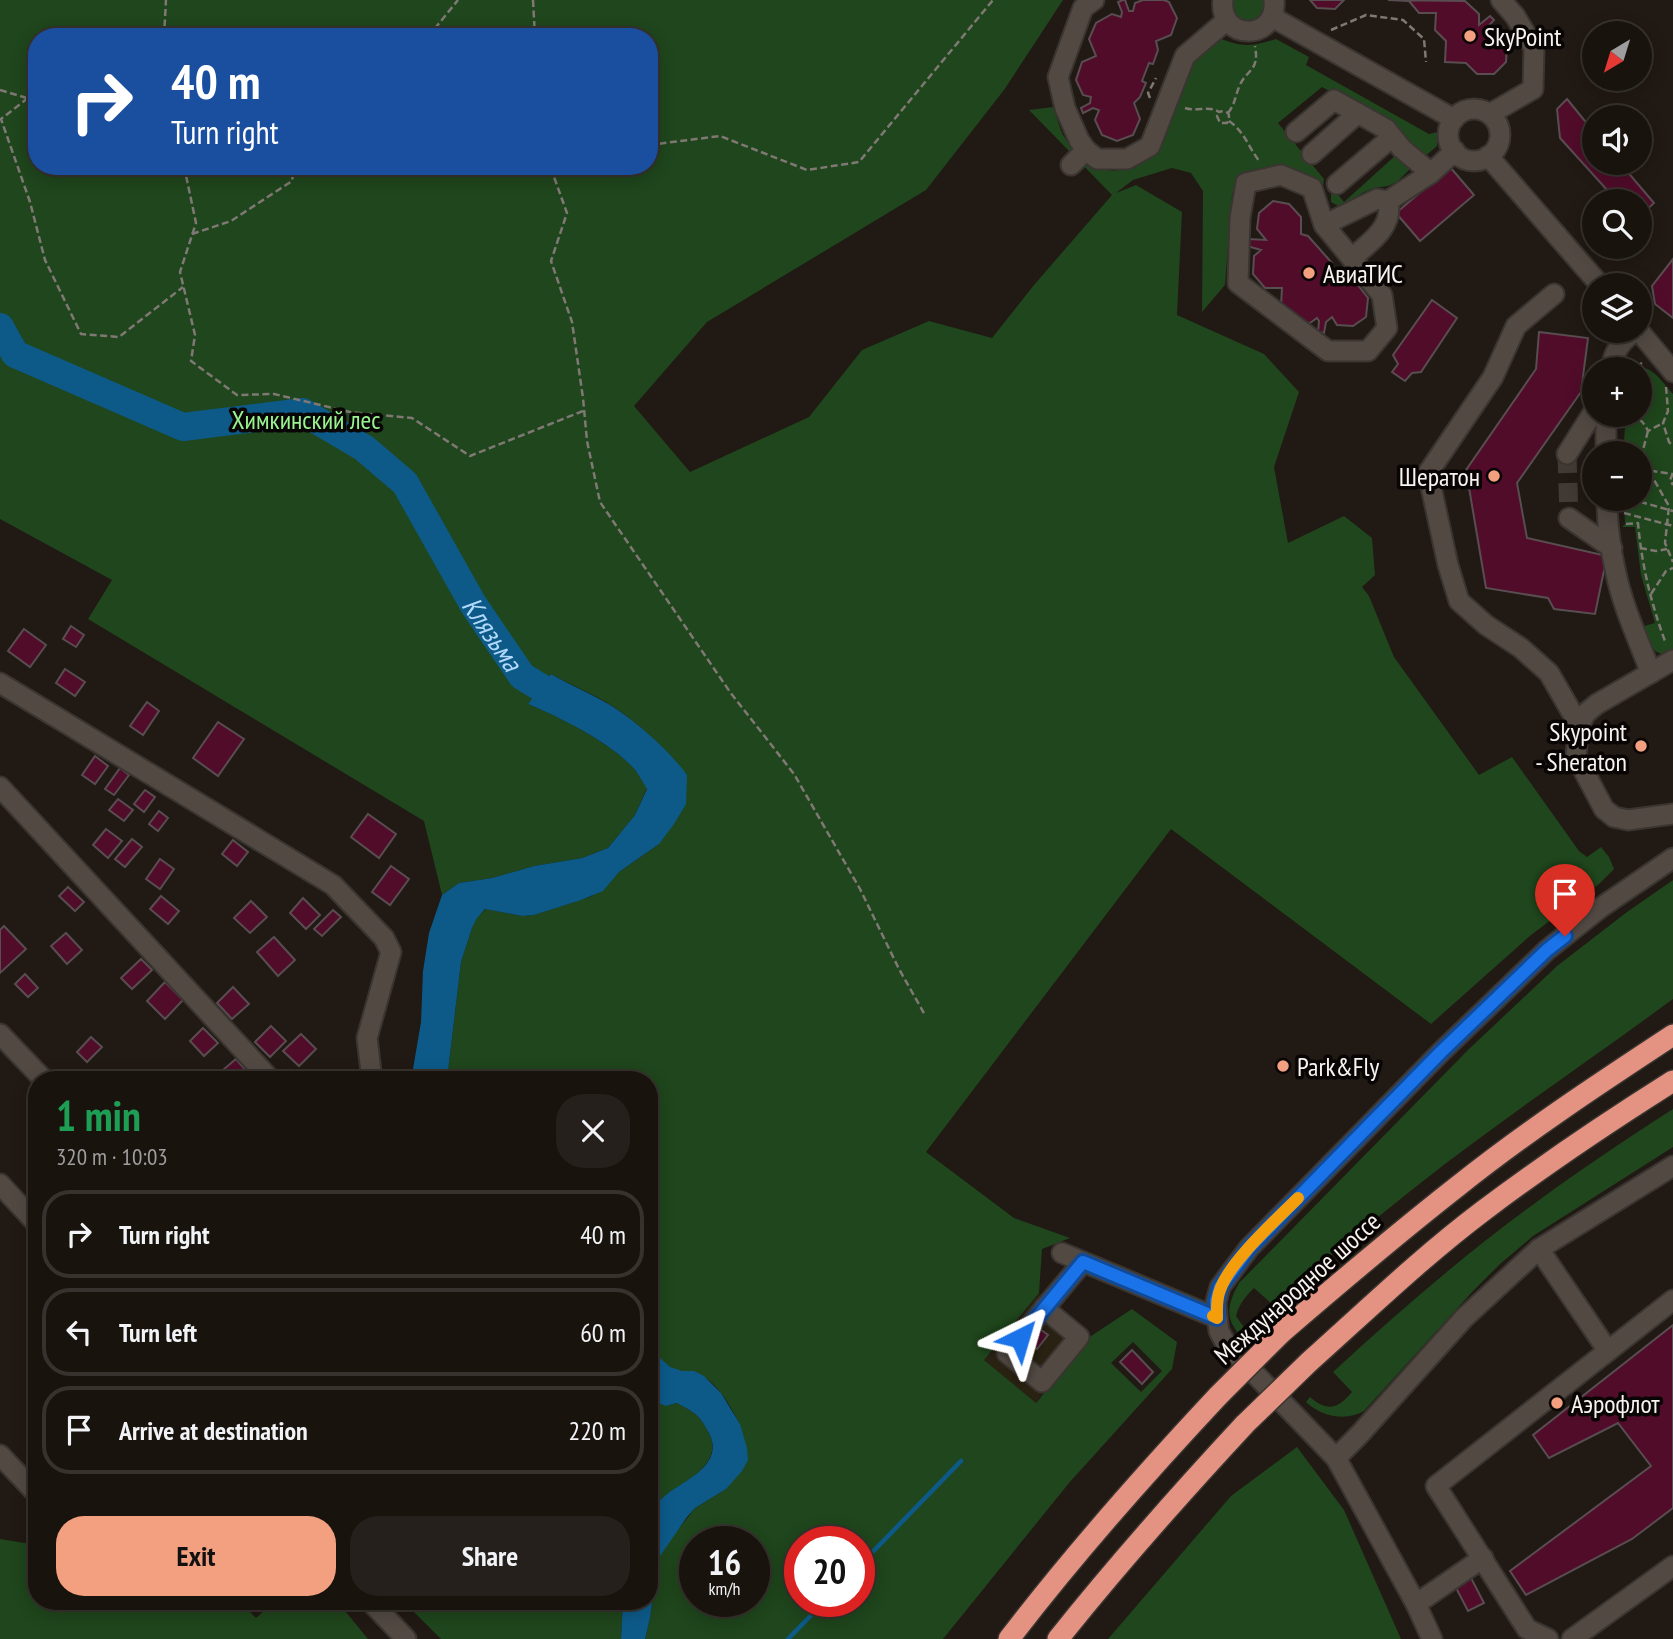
<!DOCTYPE html>
<html lang="en">
<head>
<meta charset="utf-8">
<style>
  :root { --surface:#19130e; --page:#26201c; --text:#f1f3f6; --muted:#9f9e9e; --line:#37322e; --accent:#f2a07f }
  body { margin:0; font-family:"PT Sans Narrow",sans-serif; background:var(--page); color:var(--text); height:100vh; display:flex; flex-direction:column; font-size:26px; white-space:nowrap }
  * { box-sizing:border-box; margin:0 }
  p { font-size:23px; color:var(--muted) }
  .icon { flex:none; width:38px; height:38px; fill:none; stroke:currentColor; stroke-width:2; stroke-linecap:round; stroke-linejoin:round }
  .map { position:relative; flex:1; overflow:hidden }
  .details { position:absolute; left:28px; top:1071px; width:630px; height:539px; display:flex; flex-direction:column; background:var(--surface); border-radius:28px; box-shadow:0 4px 18px #0003,0 0 0 2px var(--line) }
  .details>* { flex:none }
  .hud { position:absolute; left:28px; top:28px; width:630px; height:147px; border-radius:28px; box-shadow:0 4px 18px #0003,0 0 0 2px var(--line); background:#1a4fa0; color:#fff; overflow:hidden }
  .needle { width:46px; rotate:218deg }
  .fabs { position:absolute; left:1582px; top:21px; display:grid; gap:14px }
  .fabs a { display:grid; place-items:center; width:70px; height:70px; border-radius:50%; background:var(--surface); box-shadow:0 4px 18px #0003,0 0 0 2px var(--line); font-size:35px }
  .speed { position:absolute; left:679px; top:1526px; display:flex; gap:14px; font-size:35px; font-weight:700; text-align:center }
  .speed>* { display:grid; place-content:center; width:91px; height:91px; border-radius:50%; background:var(--surface); box-shadow:0 4px 18px #0003,0 0 0 2px var(--line); line-height:1 }
  .speed small { font-size:18px; font-weight:400 }
  .speed .limit { border:10px solid #d22; background:#fff; color:#111 }
  .pin { position:absolute; display:grid; place-items:center; width:60px; height:60px; color:#fff; margin:-72px -30px; border-radius:50% 50% 50% 0; rotate:-45deg; box-shadow:0 0 7px #0007 }
  .pin .icon { rotate:45deg }
  .me { position:absolute; width:77px; margin:-38px; rotate:40deg; stroke-linejoin:round; filter:drop-shadow(0 0 5px #0008) }
  .turn { display:flex; align-items:center; gap:24px; height:147px; padding:0 28px; font-size:32px }
  .turn .icon { width:91px; height:91px; stroke-width:2.5 }
  .turn b { display:block; font-size:49px; line-height:60px }
  .round { display:grid; place-items:center; flex:none; width:74px; height:74px; border-radius:28px; background:var(--page) }
  .head { display:flex; align-items:center; justify-content:space-between; height:119px; padding:0 28px }
  h1 { font-size:42px; font-weight:600; line-height:52px; color:#1e9e55 }
  .primary-button { display:flex; gap:14px; margin-top:auto; padding:14px 28px }
  .primary-button a { flex:1; height:80px; border-radius:28px; background:var(--accent); color:#111; font-size:28px; font-weight:600; line-height:80px; text-align:center }
  .primary-button a+a { background:var(--page); color:var(--text) }
  ul { padding:0; list-style:none }
  li { display:flex; align-items:center; gap:21px; height:88px; margin:0 14px 10px; padding:0 14px; border:4px solid var(--line); border-radius:28px }
  li div { flex:1 }
  li b { display:block; font-size:26px }
  li em { font-style:normal }
  .map>svg:first-child { display:block }
</style>
</head>
<body>
<div class="map">
<svg width="1673" height="1639" viewBox="0 0 1673 1639">
  <rect width="100%" height="100%" fill="#211913"/>
  <polygon fill="#292111" points="1039,1293 1091,1336 1035,1403 984,1360"/>
  <g fill="#1f461c" fill-rule="evenodd">
    <path d="M0 0H1063L1004 90 926 190 707 322 634 406 690 472 809 417 862 350 929 321 992 338 1034 285 1112 195 1029 110 1053 107 1062 133 1072 149 1087 162 1101 169 1114 171 1130 168 1150 158 1159 142 1188 69 1197 56 1218 38C1243 47 1250 47 1276 39L1309 57 1306 65 1429 134 1438 132 1437 146 1422 159 1391 125 1322 87 1278 123 1324 179 1323 186 1321 187 1297 171 1262 169 1253 172 1238 183 1232 195 1225 285 1202 312 1203 191 1191 173 1172 168 1133 180 1116 193 1136 185 1182 212 1177 315 1264 354 1299 392 1274 467 1288 543 1344 516 1372 538 1375 575 1362 587 1369 596 1394 657 1479 775 1512 757 1579 851 1587 857 1601 847 1609 857 1614 869 1599 884 1531 935 1431 1024 1171 829 926 1152 1014 1218 1070 1238 1042 1249 1039 1293 984 1360 1036 1403 1091 1336 1132 1309 1177 1342 1172 1369 1069 1483 943 1639H645L650 1618 658 1559 664 1548 695 1508 726 1489 740 1424C730 1406 718 1382 697 1373 692 1370 687 1372 681 1371 668 1369 657 1358 649 1348V1080H447L461 962 472 928 477 917 486 909 522 916 534 915 592 896 619 872 659 844 662 748C646 731 626 714 606 702 588 692 569 684 551 674L528 704C561 718 612 743 635 770 640 776 643 782 647 788L635 815 608 848 582 858 534 866 492 878 459 883 442 895 424 821 88 619 112 580 0 519ZM37 37H649V166H37ZM1133 1342 1162 1371 1141 1392 1111 1363ZM695 1542H754V1601H695ZM800 1542H859V1601H800Z"/>
    <polygon points="1229,0 1266,0 1265,13 1257,22 1245,24 1234,18"/>
    <polygon points="1396,155 1413,166 1397,182 1388,186 1374,188 1362,193 1346,207 1338,206 1331,202 1331,193 1335,191 1344,202"/>
    <path d="M1640 367C1655 369 1663 383 1673 394V652C1653 660 1649 642 1644 626L1655 623 1641 575 1635 527H1622L1625 524 1624 499H1640V453H1623L1626 415H1640V369H1636Z"/>
    <path d="M1673 880V999C1597 1055 1520 1107 1445 1164 1386 1209 1329 1258 1272 1304L1254 1288C1246 1296 1239 1304 1236 1316L1245 1329 1240 1335C1224 1318 1228 1303 1239 1283L1468 1050 1557 966 1627 912Z"/>
    <path d="M1673 1109V1147L1533 1236 1500 1264 1473 1291 1364 1411C1346 1422 1320 1416 1306 1402L1310 1397C1327 1412 1338 1409 1352 1392L1333 1372C1395 1315 1459 1259 1527 1209 1574 1174 1623 1141 1673 1109Z"/>
    <path d="M649 1388 666 1406 677 1403C695 1413 699 1414 709 1433 724 1463 686 1481 666 1495 660 1499 655 1505 649 1510Z"/>
    <polygon points="1297,1447 1344,1510 1401,1639 1108,1639 1231,1496"/>
    <polygon points="0,1539 37,1545 37,1601 239,1601 256,1618 275,1601 337,1601 368,1639 0,1639"/>
    <polygon points="403,1601 623,1601 621,1639 441,1639"/>
  </g>
  <g fill="#0d5a89">
    <path d="M551 674C568 684 587 692 605 702 632 717 669 750 687 775L686 804 674 824 659 844 619 872 603 891 581 900 534 915 522 916 485 909 477 918 472 928 461 962 447 1080H412L413 1069 421 1022 423 971 429 933 442 895 459 883 492 878 534 866 582 858 608 848 635 815 647 789C643 783 640 776 635 770 612 743 561 718 528 704Z"/>
    <path d="M649 1348 670 1367 682 1371H694L704 1376 721 1393 740 1424 747 1448 748 1460 742 1471 726 1489 695 1508 687 1517 658 1559 650 1618 645 1639H621L623 1601H649V1510C656 1503 663 1497 671 1491 690 1478 724 1462 709 1433 699 1414 695 1413 677 1403L666 1406 654 1401 652 1390 649 1388Z"/>
  </g>
  <g fill="none" stroke-linecap="round" stroke-linejoin="round">
    <g stroke="#0d5a89" stroke-width="4.5">
      <polyline points="859,1566 961,1461"/>
      <polyline points="788,1639 825,1601"/>
    </g>
    <path stroke="#0d5a89" stroke-width="28" id="s1" d="M0 327 15 354 183 427 303 412 364 448 405 483 473 604 522 676 574 708"/>
  </g>
  <g fill="#510c2a" stroke="#584d50" stroke-width="2">
    <polygon points="1123,0 1125,0 1129,11 1133,11 1135,3 1143,0 1164,0 1169,2 1177,18 1171,35 1156,41 1158,50 1153,64 1149,63 1142,81 1146,83 1140,97 1134,103 1140,119 1133,135 1117,141 1102,135 1095,120 1099,110 1093,108 1083,113 1081,108 1090,103 1091,97 1083,95 1076,80 1082,62 1096,56 1089,39 1096,23 1112,14 1121,17 1122,12 1118,2"/>
    <polygon points="1310,0 1344,0 1335,9 1317,8"/>
    <polygon points="1388,0 1465,1 1479,14 1479,25 1490,16 1494,20 1484,31 1495,31 1507,46 1506,62 1494,74 1477,74 1466,63 1445,62 1446,41 1435,30 1436,13 1419,13 1409,1"/>
    <polygon points="1567,99 1594,132 1594,163 1620,163 1654,203 1640,216 1640,201 1617,201 1560,138 1557,109"/>
    <polygon points="1450,167 1474,195 1420,241 1396,213"/>
    <polygon points="1273,201 1289,204 1301,217 1301,234 1308,236 1332,263 1332,266 1341,275 1342,283 1357,284 1368,298 1366,317 1353,326 1337,325 1332,317 1326,322 1324,333 1318,332 1319,321 1317,318 1310,323 1295,321 1281,306 1282,288 1265,288 1253,274 1254,256 1261,250 1247,246 1248,239 1266,240 1257,229 1259,213"/>
    <polygon points="1673,259 1673,318 1655,304 1652,286"/>
    <polygon points="1432,300 1457,318 1421,372 1412,373 1405,381 1392,372 1398,364 1393,355"/>
    <polygon points="1539,332 1588,338 1581,392 1517,483 1527,538 1607,556 1595,614 1554,609 1548,598 1486,588 1466,470 1536,369"/>
    <polygon points="71,626 84,635 76,647 63,639"/>
    <polygon points="24,629 46,645 30,667 8,651"/>
    <polygon points="65,669 85,682 75,696 56,683"/>
    <polygon points="147,702 159,711 143,735 130,726"/>
    <polygon points="218,722 244,739 218,776 193,758"/>
    <polygon points="95,756 108,766 95,784 82,775"/>
    <polygon points="120,768 129,775 114,795 105,789"/>
    <polygon points="145,790 155,797 144,812 134,804"/>
    <polygon points="118,799 133,810 124,821 109,810"/>
    <polygon points="159,811 168,818 158,831 149,824"/>
    <polygon points="368,814 396,834 379,858 351,837"/>
    <polygon points="106,829 122,841 108,858 93,845"/>
    <polygon points="132,839 142,847 125,867 115,859"/>
    <polygon points="233,840 248,852 237,866 222,854"/>
    <polygon points="160,859 174,869 160,889 146,879"/>
    <polygon points="391,866 409,879 390,905 372,892"/>
    <polygon points="68,887 84,902 75,911 59,896"/>
    <polygon points="161,896 179,911 168,924 150,909"/>
    <polygon points="303,898 320,915 306,929 290,913"/>
    <polygon points="251,901 267,917 250,933 234,918"/>
    <polygon points="333,910 341,917 322,936 314,929"/>
    <polygon points="4,926 26,949 0,973 0,930"/>
    <polygon points="66,933 82,950 67,964 51,946"/>
    <polygon points="274,937 295,960 278,976 257,952"/>
    <polygon points="141,959 152,970 132,989 121,978"/>
    <polygon points="25,974 38,988 28,997 15,984"/>
    <polygon points="165,982 183,1000 165,1019 147,1001"/>
    <polygon points="233,987 249,1004 232,1019 217,1003"/>
    <polygon points="271,1026 286,1041 270,1057 255,1042"/>
    <polygon points="203,1028 218,1043 204,1056 190,1041"/>
    <polygon points="301,1034 316,1049 299,1066 283,1051"/>
    <polygon points="91,1037 102,1047 87,1062 77,1052"/>
    <polygon points="236,1059 249,1074 243,1080 234,1080 224,1069"/>
    <polygon points="1673,1325 1673,1508 1632,1539 1526,1595 1510,1571 1651,1466 1618,1423 1549,1458 1533,1435"/>
    <polygon points="1036,1326 1048,1335 1037,1349 1025,1339"/>
    <polygon points="1132,1350 1153,1372 1142,1384 1120,1362"/>
    <polygon points="1469,1574 1484,1603 1468,1611 1453,1582"/>
  </g>
  <g fill="none" stroke-linecap="round" stroke-linejoin="round">
    <polyline stroke="#413a34" stroke-width="19" stroke-dasharray="19 10" stroke-linecap="butt" points="1567,454 1569,518"/>
    <defs>
      <g id="minor">
        <polyline points="1094,0 1083,8 1058,77 1065,108 1079,140 1086,150 1097,159 1127,159 1150,146 1185,56 1227,20"/>
        <path d="M1223 0C1218 41 1278 42 1274 0"/>
        <polyline points="1272,17 1454,119"/>
        <circle cx="1474" cy="135" r="26"/>
        <polyline points="1490,114 1533,89 1534,48 1515,16 1501,0"/>
        <polyline points="1296,132 1334,100 1386,129 1402,149 1431,173"/>
        <polyline points="1312,154 1358,113"/>
        <polyline points="1488,156 1600,285"/>
        <polyline points="1071,165 1086,150"/>
        <polyline points="1337,184 1392,137"/>
        <polyline points="1324,225 1312,188 1281,175 1246,183 1240,218 1238,283 1328,351 1368,351 1387,328 1382,295 1324,225 1377,199 1388,201 1431,173 1455,151"/>
        <path d="M1352 258C1369 243 1394 227 1388 201"/>
        <polyline points="1554,294 1516,326 1493,377 1428,473 1448,565 1459,601 1486,625 1521,648 1549,673 1579,725"/>
        <polyline points="1639,331 1673,372"/>
        <path d="M1611 369C1614 351 1620 342 1635 331"/>
        <polyline points="1606,415 1606,453"/>
        <polyline points="1567,454 1594,411"/>
        <path d="M1607 499C1607 522 1610 546 1615 569 1622 605 1638 639 1651 673"/>
        <polyline points="1569,518 1612,548"/>
        <polyline points="1673,660 1597,704 1586,713 1579,725 1576,756 1604,809 1614,817 1628,820 1673,814"/>
        <polyline points="0,683 333,885 384,938 391,952 367,1038 372,1080"/>
        <polyline points="0,787 271,1080"/>
        <polyline points="0,1034 44,1080"/>
        <polyline points="0,1184 37,1224"/>
        <polyline points="1539,1249 1608,1351"/>
        <polyline points="1062,1253 1217,1318"/>
        <polyline points="1044,1308 1079,1337 1042,1382 1007,1353 1083,1262"/>
        <polyline points="0,1455 37,1494"/>
        <polyline points="1336,1458 1359,1435 1464,1318 1539,1249 1673,1166"/>
        <polyline points="370,1601 406,1639"/>
        <polyline points="1416,1604 1483,1558"/>
        <polyline points="1432,1639 1416,1604 1336,1458 1226,1344 1219,1331 1217,1318 1216,1302 1220,1287 1249,1248 1441,1052 1547,950 1600,908 1673,858"/>
        <polyline points="1548,1639 1527,1629 1436,1486 1673,1300"/>
        <polyline points="1572,1639 1673,1566"/>
      </g>
      <g id="highway">
        <path d="M1281 1333C1339 1283 1398 1233 1458 1186 1527 1131 1600 1083 1673 1035"/>
        <path d="M1309 1362C1366 1311 1422 1257 1483 1211 1544 1165 1608 1122 1673 1081"/>
        <path d="M1009 1639C1074 1554 1145 1474 1218 1396"/>
        <path d="M1058 1639C1117 1565 1180 1494 1245 1424"/>
      </g>
    </defs>
    <use href="#minor" stroke="#3a3531" stroke-width="23"/>
    <use href="#highway" stroke="#3a3531" stroke-width="24"/>
    <g stroke="#7f7873" stroke-width="2.5" stroke-dasharray="7 3.5" stroke-linecap="butt">
      <polyline points="533,0 535,37"/>
      <polyline points="1331,30 1366,15 1403,20 1424,39 1426,62"/>
      <polyline points="164,37 166,0"/>
      <polyline points="428,37 458,0"/>
      <polyline points="0,90 37,101"/>
      <polyline points="28,98 1,119 30,202 45,260 81,334 119,337 183,287"/>
      <polyline points="1150,98 1148,93 1156,78"/>
      <path d="M1185 108C1197 112 1209 105 1219 112 1227 109 1232 115 1227 123H1220L1217 116 1219 112"/>
      <path d="M1228 113C1235 104 1235 97 1239 87 1246 69 1260 72 1255 46"/>
      <path d="M1229 121C1245 132 1248 147 1260 162"/>
      <polyline points="649,145 720,136 807,170 859,162 993,0"/>
      <polyline points="184,166 196,223 180,272 195,335 191,361 237,395 274,394 350,412 412,418 470,456 583,411"/>
      <polyline points="537,166 554,177 567,213 551,261 572,322 583,398 587,441 600,502 730,692 794,774 860,889 899,969 925,1015"/>
      <polyline points="192,234 231,221 292,181 294,166"/>
      <polyline points="1630,369 1642,363"/>
      <polyline points="1666,387 1668,411 1663,423 1669,442 1673,446"/>
      <path d="M1630 415C1639 418 1644 422 1648 431L1663 423"/>
      <polyline points="1648,431 1643,450 1649,471 1669,506 1665,543 1673,562"/>
      <polyline points="1640,469 1672,474"/>
      <polyline points="1673,473 1670,480 1673,485"/>
      <polyline points="1630,499 1673,511"/>
      <polyline points="1624,513 1673,526"/>
      <path d="M1626 524 1638 523C1642 567 1651 603 1666 644"/>
      <polyline points="1640,548 1656,551 1667,549"/>
      <polyline points="1651,594 1666,571 1673,568"/>
    </g>
    <use href="#minor" stroke="#524943" stroke-width="19"/>
    <use href="#highway" stroke="#e49281" stroke-width="21"/>
    <defs>
      <g id="highway-bridge">
        <polyline points="1218,1396 1281,1333"/>
        <polyline points="1245,1424 1309,1362"/>
      </g>
    </defs>
    <use href="#highway-bridge" stroke="#3a3531" stroke-width="24" stroke-linecap="butt"/>
    <use href="#highway-bridge" stroke="#e49281" stroke-width="21"/>
  </g>
  <g fill="none" stroke-linecap="round" stroke-linejoin="round">
    <defs>
      <polyline id="route" points="1020,1338 1083,1262 1217,1318 1216,1301 1220,1287 1249,1248 1441,1052 1547,950 1565,936"/>
    </defs>
    <use href="#route" stroke="#114b97" stroke-width="18"/>
    <use href="#route" stroke="#1a73e8" stroke-width="12"/>
    <path stroke="#f59e0b" stroke-width="12" d="M1213 1316 1217 1318C1217 1308 1216 1300 1220 1290 1230 1261 1275 1221 1298 1198"/>
  </g>
  <g fill="#f2a07f" stroke="#080504" stroke-width="2.5">
    <circle cx="1470" cy="36" r="7"/>
    <circle cx="1309" cy="273" r="7"/>
    <circle cx="1494" cy="476" r="7"/>
    <circle cx="1641" cy="746" r="7"/>
    <circle cx="1283" cy="1066" r="7"/>
    <circle cx="1557" cy="1403" r="7"/>
  </g>
  <g text-anchor="middle" dominant-baseline="central" stroke-width="7" stroke-linejoin="round" paint-order="stroke">
    <g font-size="26" fill="#f8f3ef" stroke="#080504" text-anchor="start">
      <text x="1484" y="36">SkyPoint</text>
      <text x="1323" y="273">АвиаТИС</text>
      <text x="1480" y="476" text-anchor="end">Шератон</text>
      <text x="1627" y="731" text-anchor="end">Skypoint<tspan x="1627" dy="30">- Sheraton</tspan></text>
      <text x="1297" y="1066">Park&amp;Fly</text>
      <text x="1571" y="1403">Аэрофлот</text>
    </g>
    <g font-size="26" fill="#99f390" stroke="#080504">
      <text x="306" y="419">Химкинский лес</text>
    </g>
    <g font-size="26" fill="#f8f3ef" stroke="#080504">
      <text transform="translate(1297 1288) rotate(-42)">Международное шоссе</text>
    </g>
    <g font-size="28" font-style="italic" fill="#b0d9fb" stroke="#080504">
      <text stroke="none"><textPath href="#s1" startOffset="634">Клязьма</textPath></text>
    </g>
  </g>
</svg>
<div class="fabs">
<a><svg class="needle" viewBox="-14 -14 28 28"><path d="M0-13l5 13h-10z" fill="#e53935"/><path d="M0 13l5-13h-10z" fill="#9f9e9e"/></svg></a>
<a><svg class="icon" aria-label="sound" viewBox="0 0 24 24"><path d="M4 9h4l5-4v14l-5-4H4zM17 9q2 3 0 6"/></svg></a>
<a><svg class="icon" aria-label="search" viewBox="0 0 24 24"><circle cx="10" cy="10" r="6"/><path d="M15 15l6 6"/></svg></a>
<a><svg class="icon" aria-label="layers" viewBox="0 0 24 24"><path d="M12 4l9 5-9 5-9-5zM3 14l9 5 9-5"/></svg></a>
<a>+</a>
<a>−</a>
</div>
<div class="speed"><div>16<small>km/h</small></div><div class="limit">20</div></div>
<div class="pin" style="left:1565px;top:936px;background:#d93025"><svg class="icon" aria-label="arrive" viewBox="0 0 24 24"><path d="M6 21V4h12l-3 4 3 4H6"/></svg></div>
<svg class="me" style="left:1020px;top:1338px" viewBox="-20 -20 40 40"><path d="M0-17L14 15 0 8-14 15z" fill="#1a73e8" stroke="#fff" stroke-width="4"/></svg>
<div class="hud">
<div class="turn"><svg class="icon" aria-label="right" viewBox="0 0 24 24"><path d="M7 20v-9h11M14 6l5 5-5 5"/></svg><div><b>40 m</b>Turn right</div></div>
</div>
<section class="details">
<div class="head"><div><h1>1 min</h1><p>320 m · 10:03</p></div><a class="round"><svg class="icon" aria-label="close" viewBox="0 0 24 24"><path d="M6 6l12 12M18 6L6 18"/></svg></a></div>
<ul>
<li><svg class="icon" aria-label="right" viewBox="0 0 24 24"><path d="M7 20v-9h11M14 6l5 5-5 5"/></svg><div><b>Turn right</b></div><em>40 m</em></li>
<li><svg class="icon" aria-label="left" viewBox="0 0 24 24"><path d="M17 20v-9H6M10 6l-5 5 5 5"/></svg><div><b>Turn left</b></div><em>60 m</em></li>
<li><svg class="icon" aria-label="arrive" viewBox="0 0 24 24"><path d="M6 21V4h12l-3 4 3 4H6"/></svg><div><b>Arrive at destination</b></div><em>220 m</em></li>
</ul>
<div class="primary-button"><a>Exit</a><a>Share</a></div>
</section>
</div>
</body>
</html>
